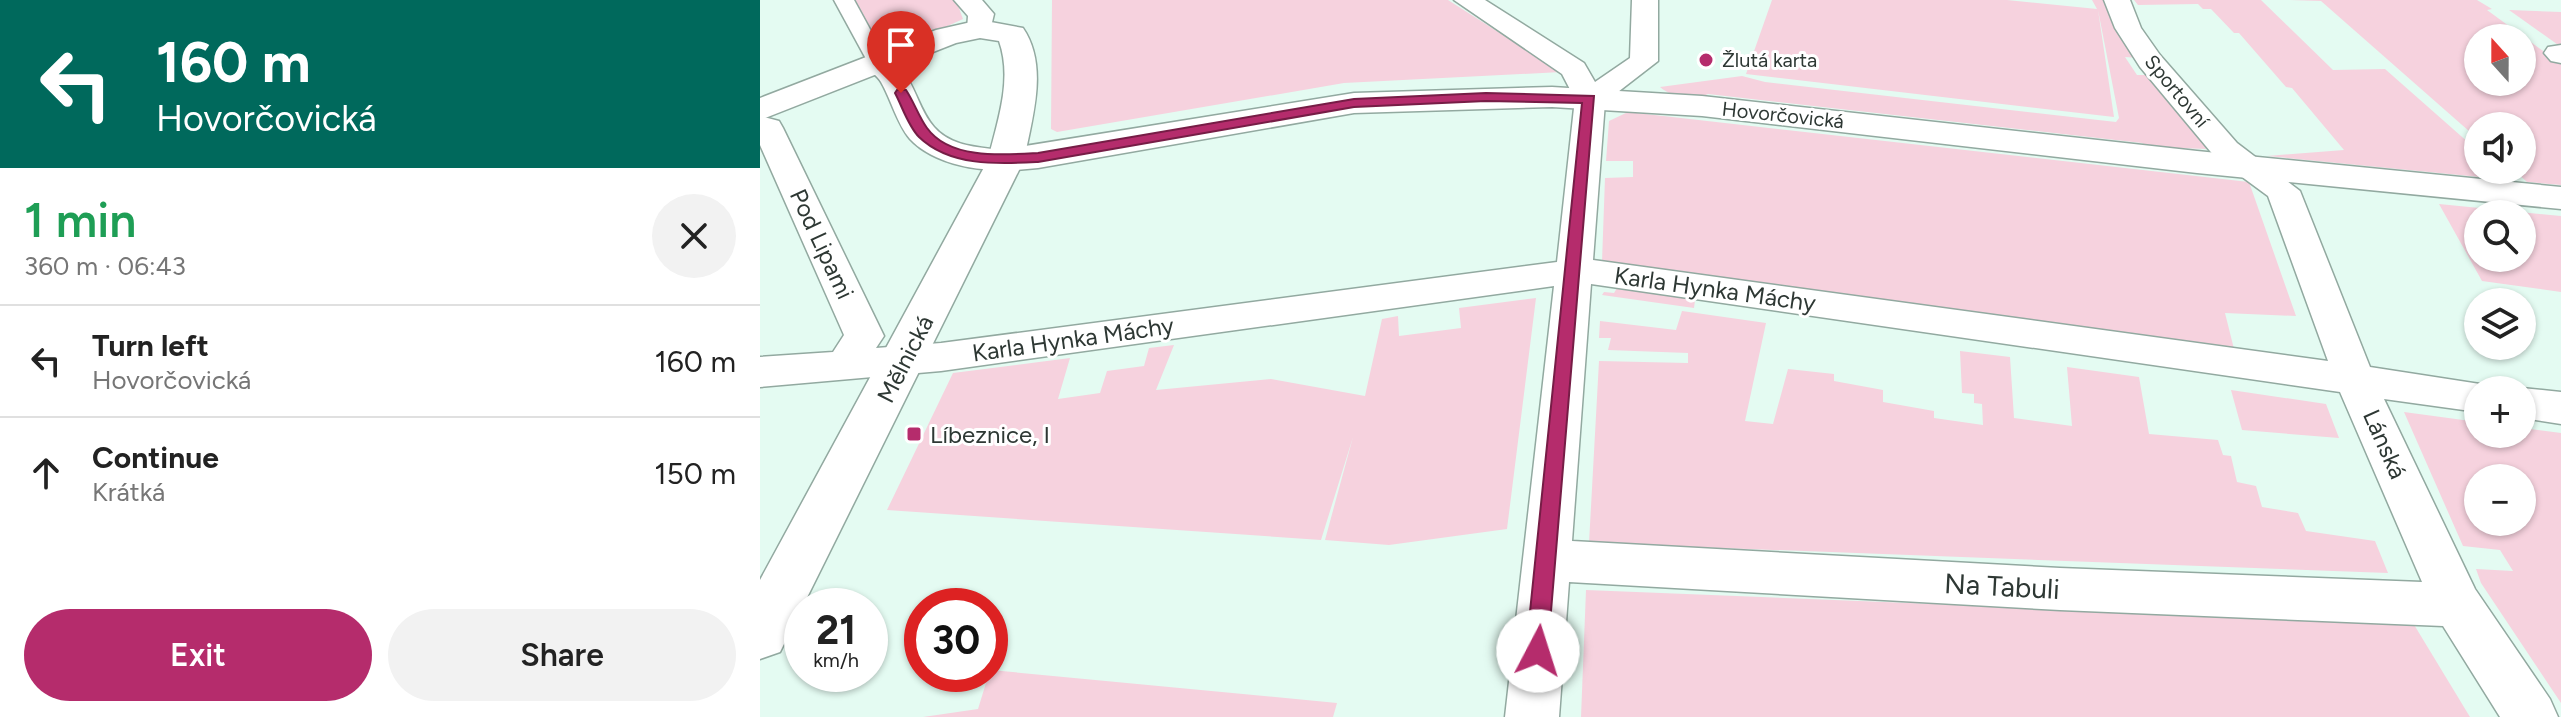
<!DOCTYPE html>
<html lang="en">
<head>
<meta charset="utf-8">
<style>
  :root { --surface:#fff; --page:#f2f2f2; --text:#222; --muted:#767676; --line:#e0e0e0; --accent:#b52c6c }
  body { margin:0; font-family:Figtree,sans-serif; background:var(--page); color:var(--text); height:100vh; display:flex; flex-direction:column; font-size:30px; white-space:nowrap }
  * { box-sizing:border-box; margin:0 }
  p { font-size:26px; color:var(--muted) }
  .icon { flex:none; width:44px; height:44px; fill:none; stroke:currentColor; stroke-width:2; stroke-linecap:round; stroke-linejoin:round }
  .map { position:relative; flex:1; overflow:hidden }
  .details { display:flex; flex-direction:column; background:var(--surface); width:760px }
  .details>* { flex:none }
  .hud { background:#00695c; color:#fff; overflow:hidden }
  .needle { width:52px; rotate:339deg }
  .controls { position:absolute; left:1704px; top:24px; display:grid; gap:16px }
  .controls a { display:grid; place-items:center; width:72px; height:72px; border-radius:50%; background:var(--surface); box-shadow:0 2px 6px #0004; font-size:40px }
  .speed { position:absolute; left:24px; top:588px; display:flex; gap:16px; font-size:40px; font-weight:700; text-align:center }
  .speed>* { display:grid; place-content:center; width:104px; height:104px; border-radius:50%; background:var(--surface); box-shadow:0 2px 6px #0004; line-height:1 }
  .speed small { font-size:20px; font-weight:400 }
  .speed .limit { border:12px solid #d22; background:#fff; color:#111 }
  .pin { position:absolute; display:grid; place-items:center; width:68px; height:68px; color:#fff; margin:-82px -34px; border-radius:50% 50% 50% 0; rotate:-45deg; box-shadow:0 0 8px #0007 }
  .pin .icon { rotate:45deg }
  .me { position:absolute; width:88px; margin:-44px; rotate:5deg; stroke-linejoin:round; filter:drop-shadow(0 0 6px #0008) }
  .turn { display:flex; align-items:center; gap:28px; height:168px; padding:0 24px; font-size:36px }
  .turn .icon { width:104px; height:104px; stroke-width:2.5 }
  .turn b { display:block; font-size:56px; line-height:68px }
  .round { display:grid; place-items:center; flex:none; width:84px; height:84px; border-radius:42px; background:var(--page) }
  .head { display:flex; align-items:center; justify-content:space-between; height:136px; padding:0 24px }
  h1 { font-size:48px; font-weight:600; line-height:60px; color:#1e9e55 }
  .primary-button { display:flex; gap:16px; margin-top:auto; padding:16px 24px }
  .primary-button a { flex:1; height:92px; border-radius:48px; background:var(--accent); color:#fff; font-size:32px; font-weight:600; line-height:92px; text-align:center }
  .primary-button a+a { background:var(--page); color:var(--text) }
  ul { padding:0; list-style:none }
  li { display:flex; align-items:center; gap:24px; height:112px; padding:0 24px; border-top:2px solid var(--line) }
  li div { flex:1 }
  li b { display:block; font-size:30px }
  li em { font-style:normal }
  main { display:flex; flex:1; min-height:0 }
  .map>svg:first-child { display:block }
</style>
</head>
<body>
<main>
<section class="details">
<div class="hud">
<div class="turn"><svg class="icon" aria-label="left" viewBox="0 0 24 24"><path d="M17 20v-9H6M10 6l-5 5 5 5"/></svg><div><b>160 m</b>Hovorčovická</div></div>
</div>
<div class="head"><div><h1>1 min</h1><p>360 m · 06:43</p></div><a class="round"><svg class="icon" aria-label="close" viewBox="0 0 24 24"><path d="M6 6l12 12M18 6L6 18"/></svg></a></div>
<ul>
<li><svg class="icon" aria-label="left" viewBox="0 0 24 24"><path d="M17 20v-9H6M10 6l-5 5 5 5"/></svg><div><b>Turn left</b><p>Hovorčovická</p></div><em>160 m</em></li>
<li><svg class="icon" aria-label="ahead" viewBox="0 0 24 24"><path d="M12 20V5M6 11l6-6 6 6"/></svg><div><b>Continue</b><p>Krátká</p></div><em>150 m</em></li>
</ul>
<div class="primary-button"><a>Exit</a><a>Share</a></div>
</section>
<div class="map">
<svg width="1801" height="717" viewBox="0 0 1801 717">
  <rect width="100%" height="100%" fill="#e4fbf2"/>
  <g fill="#f6d2de" fill-rule="evenodd">
    <polygon points="90,0 196,0 203,19 133,51 122,48"/>
    <polygon points="292,0 688,0 801,72 584,83 297,132 291,129"/>
    <path d="M1012 0H1247L1337 9 1332 0H1348L1380 58 1365 57 1377 75H1395L1447 149 1388 147 1382 143 948 94C932 103 912 97 900 87L982 76 1005 82 1356 122 1359 118 1338 10 1354 117 986 74Z"/>
    <polygon points="1374,0 1501,0 1573,70 1625,69 1718,151 1718,170 1739,170 1750,180 1507,156 1584,150 1532,88 1526,87 1479,33 1474,33 1451,9 1443,9 1438,4 1378,5"/>
    <path d="M1530 0H1717L1732 9 1727 10 1801 64V185L1767 182 1754 170H1762V126H1718V139L1561 1ZM1718 38H1762V82H1718Z"/>
    <polygon points="1749,10 1801,12 1801,47"/>
    <polygon points="868,112 1489,182 1536,316 1465,313 1474,349 842,262 845,178 873,177 873,161 846,161 849,121"/>
    <path d="M1679 204 1801 216V292L1722 281ZM1718 214H1762V258H1718Z"/>
    <polygon points="857,288 936,292 934,308 842,295 844,292 854,293"/>
    <polygon points="776,298 747,529 629,545 565,540 593,437 561,540 127,510 193,373 310,358 298,399 340,393 347,371 384,366 389,348 414,345 396,390 511,379 605,396 622,319 638,316 639,336 701,328 699,308"/>
    <polygon points="922,311 1006,323 985,421 1013,424 1028,369 1074,374 1074,381 1123,390 1123,402 1174,411 1174,418 1223,425 1222,404 1214,403 1214,394 1202,393 1200,351 1250,357 1254,418 1312,426 1307,367 1379,377 1389,434 1458,440 1463,455 1471,456 1477,482 1496,486 1502,507 1538,513 1546,531 1615,541 1628,573 829,543 839,361 928,363 928,353 848,350 851,338 839,338 840,321 916,330"/>
    <polygon points="1471,390 1566,404 1579,438 1482,430"/>
    <path d="M1644 412 1718 422V434H1762V428L1801 433V703L1721 583 1716 569 1753 571 1740 550 1703 546ZM1718 478H1762V522H1718Z"/>
    <polygon points="826,590 1653,623 1710,717 821,717"/>
    <polygon points="230,670 231,670 577,703 573,717 163,717 218,709"/>
  </g>
  <g fill="none" stroke-linecap="round" stroke-linejoin="round">
    <defs>
      <polygon id="pedestrian" points="74,0 94,0 129,64 125,68 111,68"/>
      <g id="minor">
        <polygon points="194,0 222,0 234,14 229,35 211,35 207,29 208,16"/>
        <path d="M694 0H725L824 63 835 82 870 58 872 0H898V61L845 102 833 260 1568 361 1508 196 1455 157 1380 67 1355 28 1344 0H1370L1381 28 1400 55 1477 143 1540 191 1610 367 1733 386 1735 390H1718V412L1624 399 1715 589 1790 699 1798 717H1740L1683 626 1300 610 809 582 799 717H745L794 286 181 371 0 387V357L73 352 84 335 0 145V116L19 121 23 128 124 336 116 348 181 343 797 262 815 99 802 74ZM831 284 1580 392 1662 582 1300 568 812 541Z"/>
        <polygon points="1801,45 1801,63 1791,61 1784,53 1788,47"/>
        <path d="M118 56C154 64 153 103 174 127 195 151 230 146 257 153L262 160 257 167C225 175 173 164 150 139 137 124 131 99 121 82 117 75 109 71 104 64L108 58Z"/>
        <polygon points="1762,388 1801,392 1801,424 1762,418 1762,390 1754,390"/>
      </g>
      <polygon id="tertiary" points="792,87 942,96 1437,151 1801,187 1801,209 1437,173 942,116 792,107 594,113 278,168 246,171 234,167 228,160 234,153 246,149 594,93"/>
      <path id="secondary" d="M220 20 263 28C289 66 272 118 264 160L20 652 0 659V580L228 160C237 122 253 80 239 41L220 38 196 43 0 120V98L176 30Z"/>
    </defs>
    <use href="#pedestrian" stroke="#92a9a0" stroke-width="3"/>
    <use href="#minor" stroke="#92a9a0" stroke-width="3"/>
    <use href="#tertiary" stroke="#92a9a0" stroke-width="3"/>
    <use href="#secondary" stroke="#92a9a0" stroke-width="3"/>
    <use href="#pedestrian" fill="#fff" fill-rule="evenodd"/>
    <use href="#minor" fill="#fff" fill-rule="evenodd"/>
    <use href="#tertiary" fill="#fff" fill-rule="evenodd"/>
    <use href="#secondary" fill="#fff" fill-rule="evenodd"/>
  </g>
  <path fill="#b52c6c" stroke="#761d46" stroke-width="2" d="M137 90H146C154 102 159 117 167 128 190 160 244 155 278 153L594 99 726 93 834 96 787 659 778 662 770 659 766 651 822 103 726 101 594 107 278 162C239 164 190 167 159 137 148 126 142 106 135 93Z"/>
  <g fill="#b52c6c" stroke="#fff" stroke-width="3">
    <circle cx="946" cy="60" r="8"/>
    <rect x="146" y="426" width="16" height="16" rx="4"/>
  </g>
  <g text-anchor="middle" dominant-baseline="central" stroke-width="6" stroke-linejoin="round" paint-order="stroke">
    <g font-size="20" fill="#2e3834" stroke="#fff" text-anchor="start">
      <text x="962" y="60">Žlutá karta</text>
    </g>
    <g font-size="20" fill="#2e3834" stroke="#fff">
      <text transform="translate(1417 91) rotate(50)">Sportovní</text>
      <text transform="translate(1023 115) rotate(6)">Hovorčovická</text>
    </g>
    <g font-size="24" fill="#2e3834" stroke="#fff">
      <text transform="translate(62 244) rotate(65)">Pod Lipami</text>
      <text transform="translate(955 289) rotate(8)">Karla Hynka Máchy</text>
      <text transform="translate(313 339) rotate(-8)">Karla Hynka Máchy</text>
      <text transform="translate(145 359) rotate(-63)">Mělnická</text>
      <text transform="translate(1625 444) rotate(66)">Lánská</text>
    </g>
    <g font-size="24" fill="#2e3834" stroke="#fff" text-anchor="start">
      <text x="170" y="434">Líbeznice, I</text>
    </g>
    <g font-size="28" fill="#2e3834" stroke="#fff">
      <text transform="translate(1242 586) rotate(3)">Na Tabuli</text>
    </g>
  </g>
</svg>
<div class="controls">
<a><svg class="needle" viewBox="-14 -14 28 28"><path d="M0-13l5 13h-10z" fill="#e53935"/><path d="M0 13l5-13h-10z" fill="#767676"/></svg></a>
<a><svg class="icon" aria-label="sound" viewBox="0 0 24 24"><path d="M4 9h4l5-4v14l-5-4H4zM17 9q2 3 0 6"/></svg></a>
<a><svg class="icon" aria-label="search" viewBox="0 0 24 24"><circle cx="10" cy="10" r="6"/><path d="M15 15l6 6"/></svg></a>
<a><svg class="icon" aria-label="layers" viewBox="0 0 24 24"><path d="M12 4l9 5-9 5-9-5zM3 14l9 5 9-5"/></svg></a>
<a>+</a>
<a>−</a>
</div>
<div class="speed"><div>21<small>km/h</small></div><div class="limit">30</div></div>
<div class="pin" style="left:141px;top:93px;background:#d93025"><svg class="icon" aria-label="arrive" viewBox="0 0 24 24"><path d="M6 21V4h12l-3 4 3 4H6"/></svg></div>
<svg class="me" style="left:778px;top:651px" viewBox="-20 -20 40 40"><circle r="19" fill="#fff"/><path d="M0-13L10 11 0 6-10 11z" fill="#b52c6c"/></svg>
</div>
</main>
</body>
</html>
